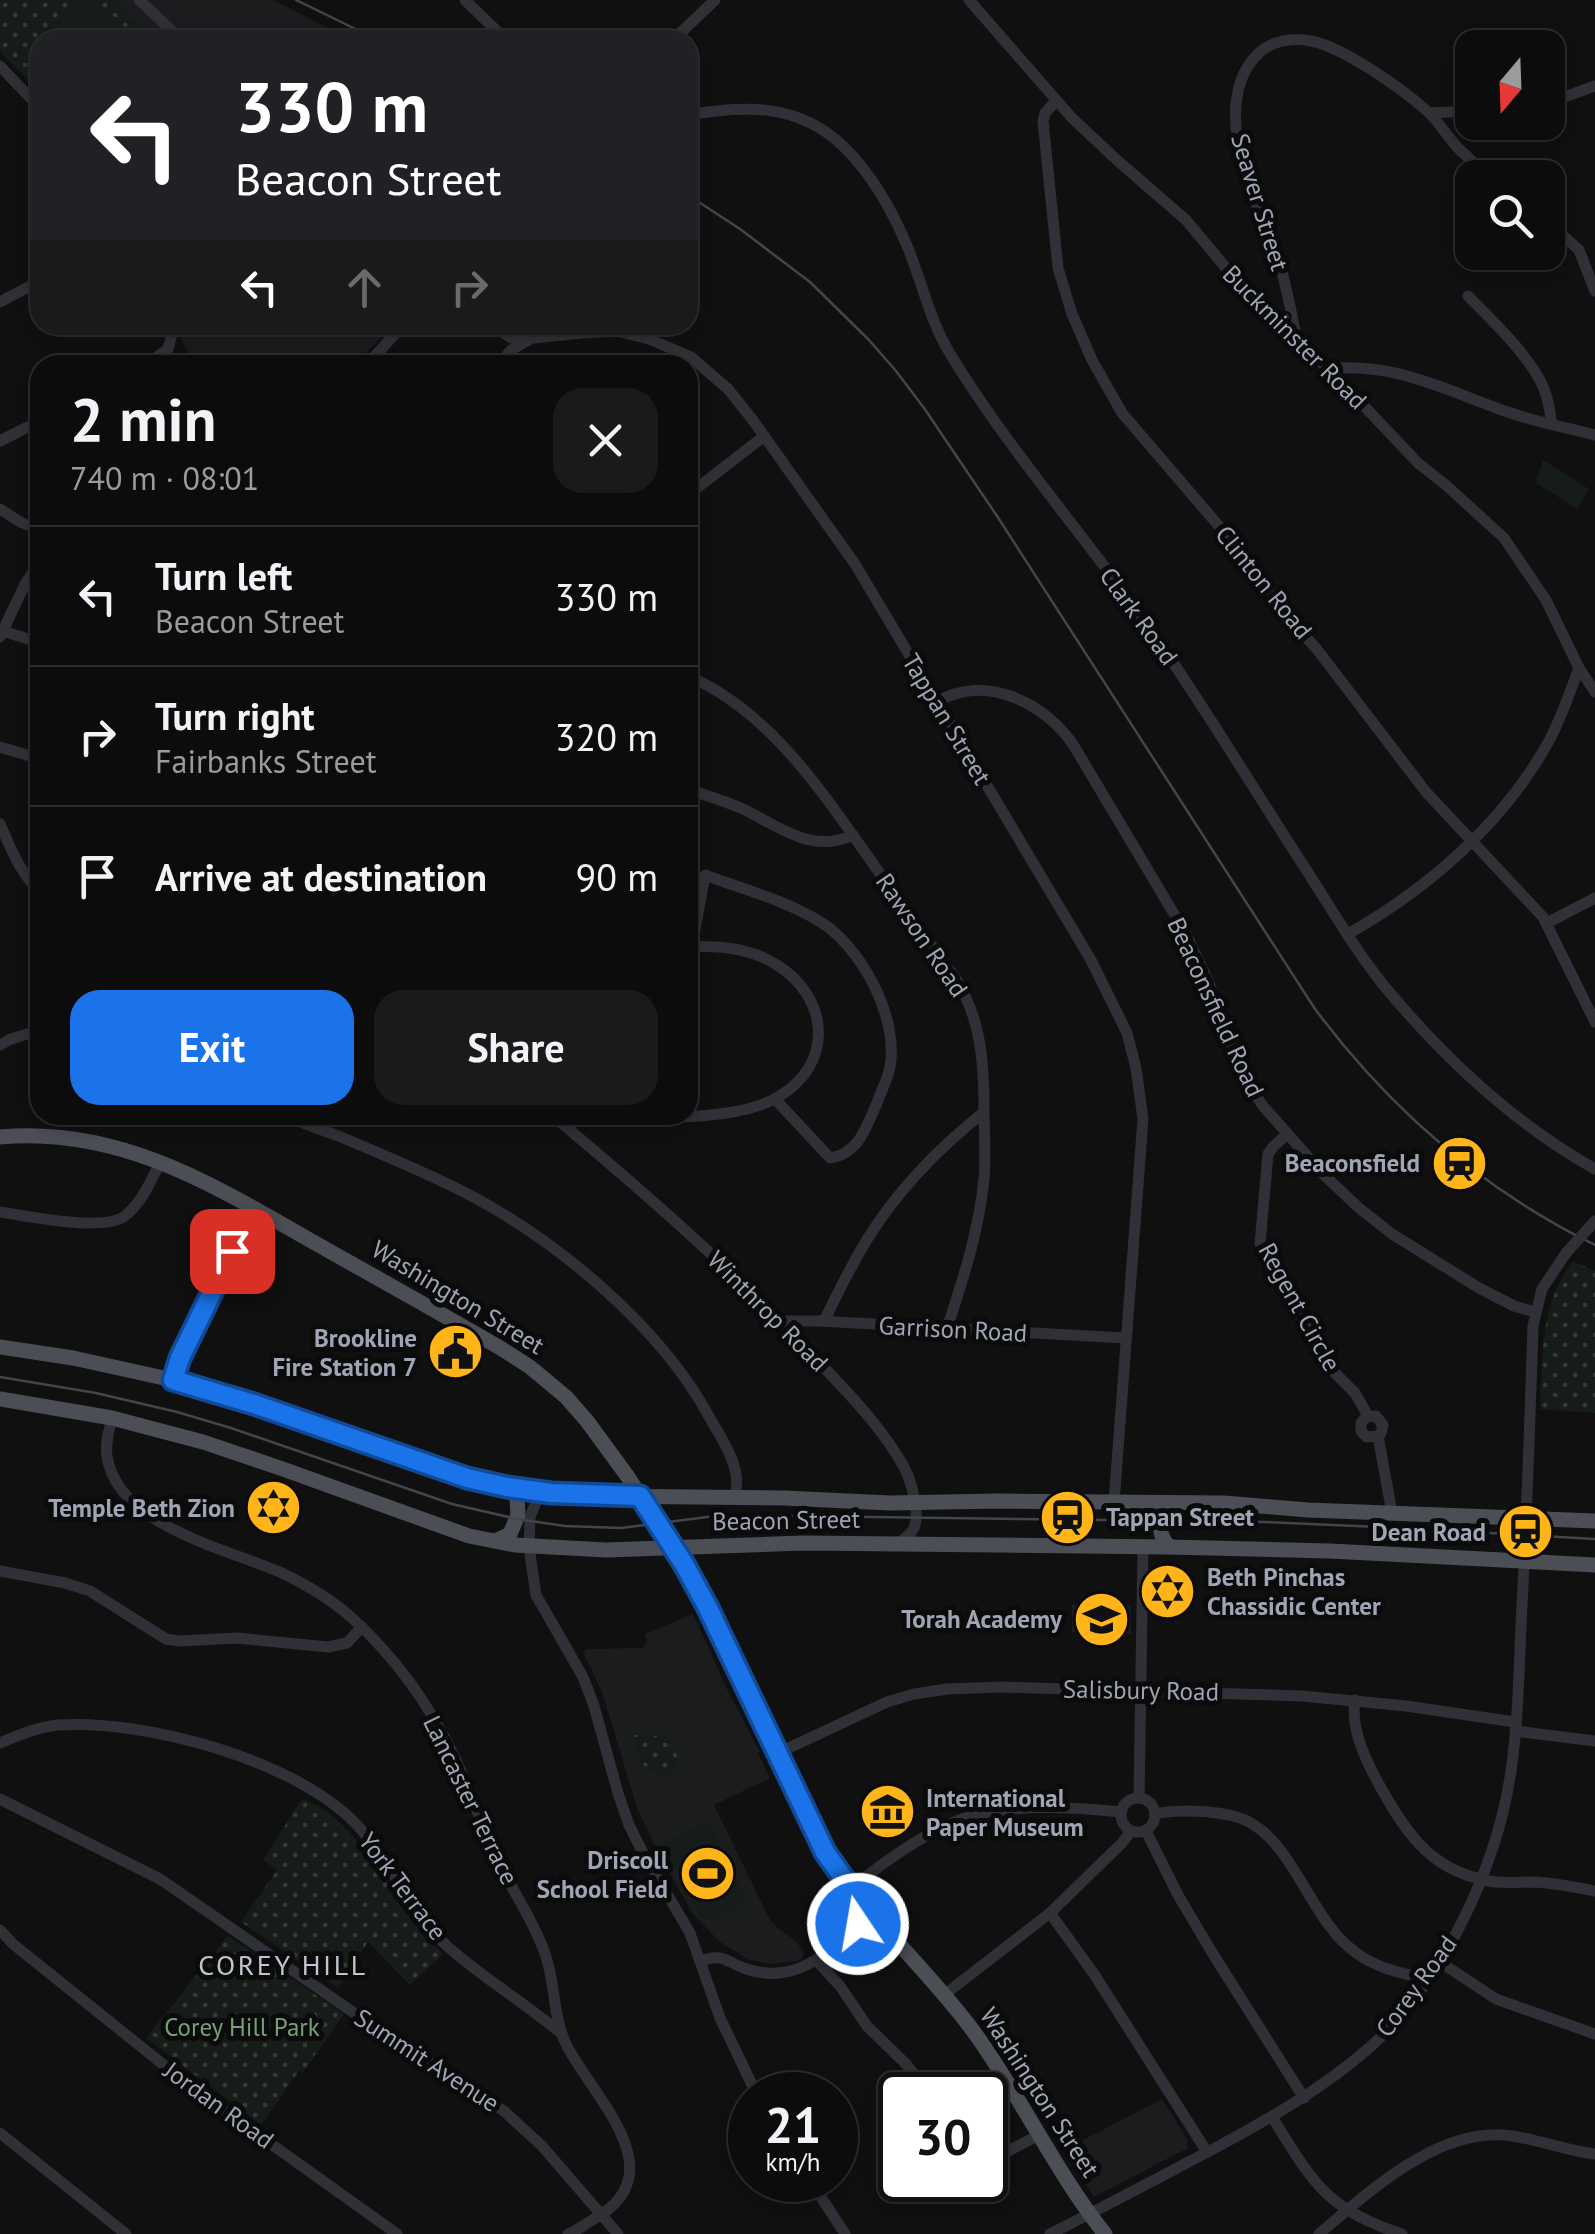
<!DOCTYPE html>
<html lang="en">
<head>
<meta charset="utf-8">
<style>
  :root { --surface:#0c0c0d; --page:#1a1a1b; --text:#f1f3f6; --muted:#9a9b9d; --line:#2c2c2e; --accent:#1a73e8 }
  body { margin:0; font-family:"PT Sans",sans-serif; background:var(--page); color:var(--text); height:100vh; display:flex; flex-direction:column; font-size:38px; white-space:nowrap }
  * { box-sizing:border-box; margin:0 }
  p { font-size:32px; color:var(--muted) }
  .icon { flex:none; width:55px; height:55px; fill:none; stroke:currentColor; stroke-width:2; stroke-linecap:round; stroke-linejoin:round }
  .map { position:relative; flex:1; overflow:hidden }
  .details { position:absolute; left:30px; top:355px; width:668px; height:770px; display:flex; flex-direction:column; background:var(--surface); border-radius:30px; box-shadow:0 5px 15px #0003,0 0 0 2px var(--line) }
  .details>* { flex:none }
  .hud { position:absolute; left:30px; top:30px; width:668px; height:305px; border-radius:30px; box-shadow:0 5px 15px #0003,0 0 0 2px var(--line); background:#202124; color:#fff; overflow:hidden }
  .needle { width:65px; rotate:199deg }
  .fabs { position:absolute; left:1455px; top:30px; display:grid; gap:20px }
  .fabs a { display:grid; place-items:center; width:110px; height:110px; border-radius:20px; background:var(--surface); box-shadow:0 5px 15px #0003,0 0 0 2px var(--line); font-size:50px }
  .speed { position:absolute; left:728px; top:2072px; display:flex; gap:20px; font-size:50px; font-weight:700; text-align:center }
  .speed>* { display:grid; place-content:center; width:130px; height:130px; border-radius:50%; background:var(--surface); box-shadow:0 5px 15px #0003,0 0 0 2px var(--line); line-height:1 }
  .speed small { font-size:25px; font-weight:400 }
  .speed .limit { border:5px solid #111; border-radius:15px; background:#fff; color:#111 }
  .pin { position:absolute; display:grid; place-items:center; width:85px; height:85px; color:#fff; margin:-42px; border-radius:20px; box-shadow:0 5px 15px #0006 }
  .me { position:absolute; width:110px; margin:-55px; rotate:348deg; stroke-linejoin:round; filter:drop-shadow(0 0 8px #0008) }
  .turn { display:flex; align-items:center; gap:35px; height:210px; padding:0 40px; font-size:45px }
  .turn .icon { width:130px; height:130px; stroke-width:2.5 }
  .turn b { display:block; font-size:70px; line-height:85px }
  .lanes { display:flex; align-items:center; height:95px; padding:0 40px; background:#0003; justify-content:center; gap:50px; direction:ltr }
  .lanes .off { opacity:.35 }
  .round { display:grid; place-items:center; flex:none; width:105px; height:105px; border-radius:30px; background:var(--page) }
  .summary { display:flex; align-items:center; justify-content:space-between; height:170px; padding:0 40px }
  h1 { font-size:60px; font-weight:700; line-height:75px }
  .action { display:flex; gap:20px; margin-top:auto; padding:20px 40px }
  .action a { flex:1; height:115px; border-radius:30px; background:var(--accent); color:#fff; font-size:40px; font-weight:700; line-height:115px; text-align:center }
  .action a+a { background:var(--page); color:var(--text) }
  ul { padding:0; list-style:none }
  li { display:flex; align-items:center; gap:30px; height:140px; padding:0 40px; border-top:2px solid var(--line) }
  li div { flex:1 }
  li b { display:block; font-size:38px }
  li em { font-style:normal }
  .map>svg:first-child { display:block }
</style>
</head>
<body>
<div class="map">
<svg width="1595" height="2234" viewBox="0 0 1595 2234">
  <defs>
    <pattern id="park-dots" width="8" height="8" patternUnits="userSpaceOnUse" patternTransform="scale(2.5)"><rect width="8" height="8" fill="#161c17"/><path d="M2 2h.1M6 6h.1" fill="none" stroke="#353a36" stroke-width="1.8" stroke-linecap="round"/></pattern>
  </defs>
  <rect width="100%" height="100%" fill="#101011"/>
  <g fill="#1b1c1e">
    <polygon points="0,0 273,0 352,40 40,40 40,93 0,51"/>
    <polygon points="175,325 393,325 354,365 194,365"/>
    <polygon points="1072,1604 1131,1605 1131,1634 1072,1632"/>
    <polygon points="693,1614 727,1689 760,1752 758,1753 770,1778 714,1805 770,1920 778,1928 796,1941 804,1952 802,1958 798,1961 770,1964 749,1960 720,1942 692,1913 653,1842 637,1808 602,1692 583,1652 588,1649 642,1648 647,1643 645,1634"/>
    <polygon points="1162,2099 1187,2139 1188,2148 1094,2197 1064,2150"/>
  </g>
  <g fill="url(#park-dots)">
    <polygon points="0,0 114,0 157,40 40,40 40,93 0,51"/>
    <path d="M1573 1261 1595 1271V1413L1540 1409C1543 1357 1539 1304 1573 1261Z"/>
    <path d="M634 1735 659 1736 671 1739 669 1748C677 1752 681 1759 676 1768L665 1775C643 1773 634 1755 634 1735Z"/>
    <path d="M302 1799C354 1812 404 1916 443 1954L410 1985 368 1942 338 1988 241 1922 277 1870 263 1860Z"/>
    <polygon points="228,1936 344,2014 303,2072 299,2071 261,2125 146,2038"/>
  </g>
  <g fill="#161c17">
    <polygon points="85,0 96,0 139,40 48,40"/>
    <polygon points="1543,460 1589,489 1577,509 1536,483"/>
    <polygon points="709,1822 747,1902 709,1920 699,1915 665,1842"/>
  </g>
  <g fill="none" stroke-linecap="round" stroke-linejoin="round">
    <g stroke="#303137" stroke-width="11">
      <polyline points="139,0 182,40"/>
      <polyline points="465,0 506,40"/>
      <polyline points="969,0 1072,118 1118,161 1186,220 1267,317 1329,369 1418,463 1447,486 1504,538 1546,600 1579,668 1595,692"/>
      <polyline points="673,40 715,0"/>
      <polyline points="0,66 40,108"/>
      <polyline points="1056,101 1045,113 1043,121 1058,268 1072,314 1092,360 1122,413 1218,525 1300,631 1316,648 1426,792 1543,917 1595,1022"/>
      <polyline points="1548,103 1595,86"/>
      <polyline points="1429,113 1472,111"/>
      <path d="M688 115C744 105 798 103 843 146 871 173 893 212 908 248 922 283 930 320 949 352 1007 448 1085 536 1149 627 1204 706 1253 788 1305 868 1331 908 1355 950 1385 987 1445 1059 1513 1123 1595 1169"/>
      <polyline points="1548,222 1579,250 1595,291"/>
      <path d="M1468 296C1491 319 1535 361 1545 392 1549 402 1550 414 1552 424"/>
      <polyline points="0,302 40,281"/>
      <polyline points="492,325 511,338 524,339 582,333 617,331 649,339 691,357 728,389 752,419 855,564 1091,960 1127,1033 1136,1068 1143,1119 1114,1502"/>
      <path d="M1297 341C1291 311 1286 281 1276 252 1262 217 1245 181 1238 144 1233 115 1234 80 1255 57 1269 41 1291 37 1311 41 1343 47 1403 89 1428 112 1439 122 1447 136 1457 147 1468 158 1480 168 1491 178"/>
      <polyline points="146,365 168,349 172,334 167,325"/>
      <polyline points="367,365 403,325"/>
      <polyline points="499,365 511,350 555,325"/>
      <path d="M1329 369C1395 361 1451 393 1511 413 1538 423 1567 427 1595 435"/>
      <polyline points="0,441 40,421"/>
      <polyline points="688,495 763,437"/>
      <polyline points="0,509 20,522 40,530"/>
      <polyline points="0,630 40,643"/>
      <polyline points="0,637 25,584 40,562"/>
      <path d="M688 676C769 711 820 789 869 858 897 898 925 937 954 976 981 1017 984 1062 984 1109 984 1132 986 1155 984 1179 979 1230 963 1280 947 1328"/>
      <path d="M937 702C985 673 1046 703 1074 746L1186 934 1210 985 1242 1075 1263 1106 1323 1174 1359 1208 1392 1234 1479 1288 1514 1306 1535 1312"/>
      <polyline points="0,747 40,759"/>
      <path d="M688 789C705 795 724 801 741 808 777 825 811 855 853 835"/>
      <path d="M0 824C11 849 20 873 40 892"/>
      <polyline points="1547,923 1595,898"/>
      <path d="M1348 934C1429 888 1505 822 1550 739 1562 716 1570 692 1579 668"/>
      <path d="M692 946 705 875C742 889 785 900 819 921 861 946 899 1017 890 1067 888 1079 881 1091 877 1103 866 1127 859 1154 830 1158L775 1099"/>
      <polyline points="0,1045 11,1039 40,1030"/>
      <path d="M285 1115C303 1124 323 1130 341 1137 379 1153 417 1169 454 1187 550 1234 660 1324 711 1420 724 1443 744 1471 734 1498"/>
      <path d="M552 1115C645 1193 735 1271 817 1360 848 1393 882 1427 904 1467 911 1481 917 1503 916 1519 916 1531 907 1536 899 1543"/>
      <path d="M625 1115C667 1119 741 1119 778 1097 834 1065 830 998 777 965 751 948 718 945 688 947"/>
      <polyline points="1286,1135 1273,1147 1268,1154 1260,1244 1275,1255 1276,1267 1279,1277 1327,1365 1355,1393 1368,1416"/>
      <path d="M0 1212C28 1216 106 1233 126 1215 143 1201 151 1180 161 1161"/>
      <polyline points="780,1321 819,1321 1125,1338"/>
      <path d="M824 1321C838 1293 851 1265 868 1238 898 1190 940 1147 984 1112"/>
      <polyline points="173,1380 180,1358 253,1207"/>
      <path d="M112 1418C109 1430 105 1443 107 1456 117 1526 228 1549 282 1573 307 1585 332 1600 352 1618 395 1657 430 1706 455 1758 470 1790 481 1824 496 1856 510 1888 532 1917 544 1951 556 1981 552 2017 567 2046 595 2099 676 2173 594 2219 585 2224 578 2230 568 2234"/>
      <polyline points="1378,1436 1367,1437 1361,1431 1361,1423 1366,1417 1376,1416 1383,1425 1381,1433 1378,1436 1392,1513"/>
      <polyline points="549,1494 537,1500 530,1517 529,1547 536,1595 583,1677 594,1706 618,1793 629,1825 644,1855 690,1933 720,2018 757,2095"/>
      <polyline points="0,1571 65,1583 90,1591 166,1639 180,1641 237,1638 328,1647 347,1643 362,1627"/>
      <path d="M1355 1700C1350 1730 1367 1763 1381 1788 1409 1838 1434 1873 1495 1882 1508 1883 1521 1882 1534 1882 1554 1883 1575 1887 1595 1891"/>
      <polyline points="1515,1731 1595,1741"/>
      <path d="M0 1743C19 1735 38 1727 58 1725 145 1719 295 1760 356 1824 391 1861 409 1912 447 1946 483 1978 525 2003 562 2034"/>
      <polyline points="778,1753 887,1702 914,1694 947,1689 1002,1687 1302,1696 1406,1706 1515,1722"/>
      <polyline points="1139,1798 1143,1547"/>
      <circle cx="1138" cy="1815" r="17"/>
      <polyline points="0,1799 160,1879 376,2028 504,2111 542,2146 618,2234"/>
      <path d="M1155 1814C1173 1810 1191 1811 1209 1812 1225 1814 1241 1816 1254 1825 1295 1850 1313 1922 1355 1952 1374 1967 1404 1975 1428 1978"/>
      <polyline points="1146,1831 1178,1895 1213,1954 1304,2098"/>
      <path d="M851 1888C883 1863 926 1831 965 1818 1011 1803 1073 1807 1121 1812"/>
      <polyline points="1050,1913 1094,1974 1207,2152"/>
      <polyline points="0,1930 13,1944 190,2086 397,2234"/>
      <path d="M701 1961C722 1953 725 1961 744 1968 799 1989 836 1945 872 1912"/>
      <polyline points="817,1961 840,1986 867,2026 906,2064 931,2095"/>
      <polyline points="1440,1962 1496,1999 1595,2034"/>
      <polyline points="944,1995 1050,1913 1122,1843 1131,1831"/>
      <path d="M1272 2117C1312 2181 1326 2210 1402 2234"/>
      <polyline points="0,2133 126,2234"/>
      <polyline points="985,2152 1006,2152 1039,2135"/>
      <polyline points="810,2180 845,2234"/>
      <path d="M1050 2234C1106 2206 1162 2176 1217 2147 1271 2118 1323 2088 1369 2048 1443 1983 1497 1867 1511 1771 1519 1716 1519 1660 1522 1605 1527 1512 1530 1419 1533 1326L1542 1289 1566 1253"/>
      <path d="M1319 2234C1370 2191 1440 2125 1512 2136 1540 2140 1567 2151 1595 2154"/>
    </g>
    <g stroke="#4c4e56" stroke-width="15">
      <path d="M0 1137C120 1126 215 1186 315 1243 377 1278 440 1313 502 1349L530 1367 566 1397 587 1421 628 1477 684 1564 712 1614 829 1858C870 1919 927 1969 971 2028 1020 2094 1054 2170 1105 2234"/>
      <polyline points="0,1347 73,1358 173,1380 254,1404 467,1478 507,1487 551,1493 602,1496 784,1498 890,1503 998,1501 1224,1503 1308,1510 1595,1521"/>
      <polyline points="0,1399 112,1418 203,1442 280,1468 469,1536 515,1545 606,1550 803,1543 1169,1547 1330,1551 1595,1565"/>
      <polyline points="495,1541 510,1534 518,1515 517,1498 507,1487"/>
      <path d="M1169 1547C1154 1530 1161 1517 1175 1503"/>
    </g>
    <g stroke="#43454c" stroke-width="2.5">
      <polyline points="296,0 378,40"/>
      <path d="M688 195 740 229 810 282 869 340 896 371 924 408 997 516 1315 1009C1389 1108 1483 1190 1595 1245"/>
      <polyline points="0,1377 96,1393 177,1412 231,1428 452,1504 517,1519 565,1526 621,1528 723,1515 1021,1519 1264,1522 1402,1528 1595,1539"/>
    </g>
    <polyline stroke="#303137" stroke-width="11" points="1566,1253 1595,1221"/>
  </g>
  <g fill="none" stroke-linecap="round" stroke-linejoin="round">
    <defs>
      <polyline id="route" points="232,1251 180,1358 173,1380 254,1404 467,1478 507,1487 551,1493 640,1496 684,1564 708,1608 825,1852 844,1879 872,1912 858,1924"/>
    </defs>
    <use href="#route" stroke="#114b97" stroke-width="25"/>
    <use href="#route" stroke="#1a73e8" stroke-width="18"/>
  </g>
  <defs>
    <symbol id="station-disc" viewBox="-11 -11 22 22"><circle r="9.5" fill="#ffb41a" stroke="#0b0b0c"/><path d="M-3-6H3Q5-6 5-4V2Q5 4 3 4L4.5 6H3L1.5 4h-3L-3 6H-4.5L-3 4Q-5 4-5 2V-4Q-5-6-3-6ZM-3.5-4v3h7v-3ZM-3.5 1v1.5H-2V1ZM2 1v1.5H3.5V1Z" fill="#111"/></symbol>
    <symbol id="civic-disc" viewBox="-11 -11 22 22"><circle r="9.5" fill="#ffb41a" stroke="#0b0b0c"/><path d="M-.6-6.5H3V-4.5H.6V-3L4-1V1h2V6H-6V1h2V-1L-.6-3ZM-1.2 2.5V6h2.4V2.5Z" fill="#111"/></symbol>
    <symbol id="synagogue-disc" viewBox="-11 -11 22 22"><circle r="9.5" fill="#ffb41a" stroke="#0b0b0c"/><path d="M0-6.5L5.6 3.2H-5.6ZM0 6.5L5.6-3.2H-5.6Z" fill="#111"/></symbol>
    <symbol id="school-disc" viewBox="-11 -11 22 22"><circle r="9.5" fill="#ffb41a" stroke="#0b0b0c"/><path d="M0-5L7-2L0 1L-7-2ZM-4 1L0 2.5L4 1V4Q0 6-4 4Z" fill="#111"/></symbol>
    <symbol id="museum-disc" viewBox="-11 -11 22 22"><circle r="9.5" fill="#ffb41a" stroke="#0b0b0c"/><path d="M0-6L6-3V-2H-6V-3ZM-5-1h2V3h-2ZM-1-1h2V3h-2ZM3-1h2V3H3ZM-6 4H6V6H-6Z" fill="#111"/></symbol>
    <symbol id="stadium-disc" viewBox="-11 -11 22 22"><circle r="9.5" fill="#ffb41a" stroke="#0b0b0c"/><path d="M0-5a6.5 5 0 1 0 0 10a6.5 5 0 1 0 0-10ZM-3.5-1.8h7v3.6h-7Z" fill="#111"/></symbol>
  </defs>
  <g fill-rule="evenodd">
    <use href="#station-disc" x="1428" y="1132" width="63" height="63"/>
    <use href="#civic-disc" x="424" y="1320" width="63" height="63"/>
    <use href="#synagogue-disc" x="242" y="1476" width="63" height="63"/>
    <use href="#station-disc" x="1036" y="1486" width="63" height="63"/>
    <use href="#station-disc" x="1494" y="1500" width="63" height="63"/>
    <use href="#synagogue-disc" x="1136" y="1560" width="63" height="63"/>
    <use href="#school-disc" x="1070" y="1588" width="63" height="63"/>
    <use href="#museum-disc" x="856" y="1780" width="63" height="63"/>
    <use href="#stadium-disc" x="676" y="1842" width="63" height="63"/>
  </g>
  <g text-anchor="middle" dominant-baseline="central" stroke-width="10" stroke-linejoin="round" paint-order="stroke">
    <g font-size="25" fill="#9fa5b4" stroke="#0b0b0c">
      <text transform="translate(1260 202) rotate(73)">Seaver Street</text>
      <text transform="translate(1295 337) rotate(45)">Buckminster Road</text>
      <text transform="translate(1264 582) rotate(51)">Clinton Road</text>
      <text transform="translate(1139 616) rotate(54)">Clark Road</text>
      <text transform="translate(947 719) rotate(59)">Tappan Street</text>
      <text transform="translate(922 935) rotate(56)">Rawson Road</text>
      <text transform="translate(1216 1007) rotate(65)">Beaconsfield Road</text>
      <text transform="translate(458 1297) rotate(31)">Washington Street</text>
      <text transform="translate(1300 1307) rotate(61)">Regent Circle</text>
      <text transform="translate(768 1311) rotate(45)">Winthrop Road</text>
      <text transform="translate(953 1329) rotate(3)">Garrison Road</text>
      <text transform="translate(786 1520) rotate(-1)">Beacon Street</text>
      <text transform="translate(1141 1690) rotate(1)">Salisbury Road</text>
      <text transform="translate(471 1800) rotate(64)">Lancaster Terrace</text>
      <text transform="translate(403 1886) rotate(53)">York Terrace</text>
      <text transform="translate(1416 1986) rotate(-54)">Corey Road</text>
      <text transform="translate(427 2060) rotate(33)">Summit Avenue</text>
      <text transform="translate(1040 2092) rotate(57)">Washington Street</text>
      <text transform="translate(219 2105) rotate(36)">Jordan Road</text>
    </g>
    <g font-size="25" font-weight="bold" fill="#9fa5b4" stroke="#0b0b0c" text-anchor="end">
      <text x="1420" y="1163">Beaconsfield</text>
      <text x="417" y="1338">Brookline<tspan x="417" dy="29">Fire Station 7</tspan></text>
      <text x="235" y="1508">Temple Beth Zion</text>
      <text x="1106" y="1517" text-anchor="start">Tappan Street</text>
      <text x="1486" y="1532">Dean Road</text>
      <text x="1207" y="1577" text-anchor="start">Beth Pinchas<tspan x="1207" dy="29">Chassidic Center</tspan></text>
      <text x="1062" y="1619">Torah Academy</text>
      <text x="926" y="1798" text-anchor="start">International<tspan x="926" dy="29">Paper Museum</tspan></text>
      <text x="668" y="1860">Driscoll<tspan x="668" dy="29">School Field</tspan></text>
    </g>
    <g font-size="25" fill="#74a177" stroke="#0b0b0c">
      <text x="242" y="2027">Corey Hill Park</text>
    </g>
    <g font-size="28" letter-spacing="2.5" fill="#c1c4cf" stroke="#0b0b0c">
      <text x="283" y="1964">COREY HILL</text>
    </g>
  </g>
</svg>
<div class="fabs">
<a><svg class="needle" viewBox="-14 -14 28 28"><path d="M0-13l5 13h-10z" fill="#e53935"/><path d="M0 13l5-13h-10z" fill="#9a9b9d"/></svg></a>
<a><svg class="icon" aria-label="search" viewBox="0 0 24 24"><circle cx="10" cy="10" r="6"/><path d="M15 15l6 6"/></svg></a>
</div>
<div class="speed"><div>21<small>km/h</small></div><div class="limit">30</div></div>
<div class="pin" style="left:232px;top:1251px;background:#d93025"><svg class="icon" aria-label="arrive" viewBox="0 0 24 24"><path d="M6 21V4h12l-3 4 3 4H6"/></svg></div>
<svg class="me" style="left:858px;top:1924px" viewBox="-20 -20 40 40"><circle r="17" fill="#1a73e8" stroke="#fff" stroke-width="3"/><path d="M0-11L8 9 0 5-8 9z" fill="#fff"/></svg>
<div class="hud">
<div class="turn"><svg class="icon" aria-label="left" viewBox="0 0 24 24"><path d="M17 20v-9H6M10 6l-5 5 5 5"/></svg><div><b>330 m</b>Beacon Street</div></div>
<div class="lanes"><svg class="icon" aria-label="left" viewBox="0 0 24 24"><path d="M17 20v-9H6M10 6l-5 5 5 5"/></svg><svg class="icon off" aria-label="ahead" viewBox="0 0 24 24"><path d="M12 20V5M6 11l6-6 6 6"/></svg><svg class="icon off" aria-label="right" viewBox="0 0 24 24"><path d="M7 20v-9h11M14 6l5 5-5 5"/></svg></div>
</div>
<section class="details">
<div class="summary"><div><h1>2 min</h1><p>740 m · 08:01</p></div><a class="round"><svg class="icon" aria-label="close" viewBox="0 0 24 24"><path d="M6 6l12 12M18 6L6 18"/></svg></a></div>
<ul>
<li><svg class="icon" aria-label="left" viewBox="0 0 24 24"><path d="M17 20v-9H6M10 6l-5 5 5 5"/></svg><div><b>Turn left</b><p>Beacon Street</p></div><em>330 m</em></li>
<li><svg class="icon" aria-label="right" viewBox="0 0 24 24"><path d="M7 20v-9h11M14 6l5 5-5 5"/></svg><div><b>Turn right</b><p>Fairbanks Street</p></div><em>320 m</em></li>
<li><svg class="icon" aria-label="arrive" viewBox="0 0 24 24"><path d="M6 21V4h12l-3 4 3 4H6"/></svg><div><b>Arrive at destination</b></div><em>90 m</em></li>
</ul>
<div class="action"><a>Exit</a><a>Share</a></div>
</section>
</div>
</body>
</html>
